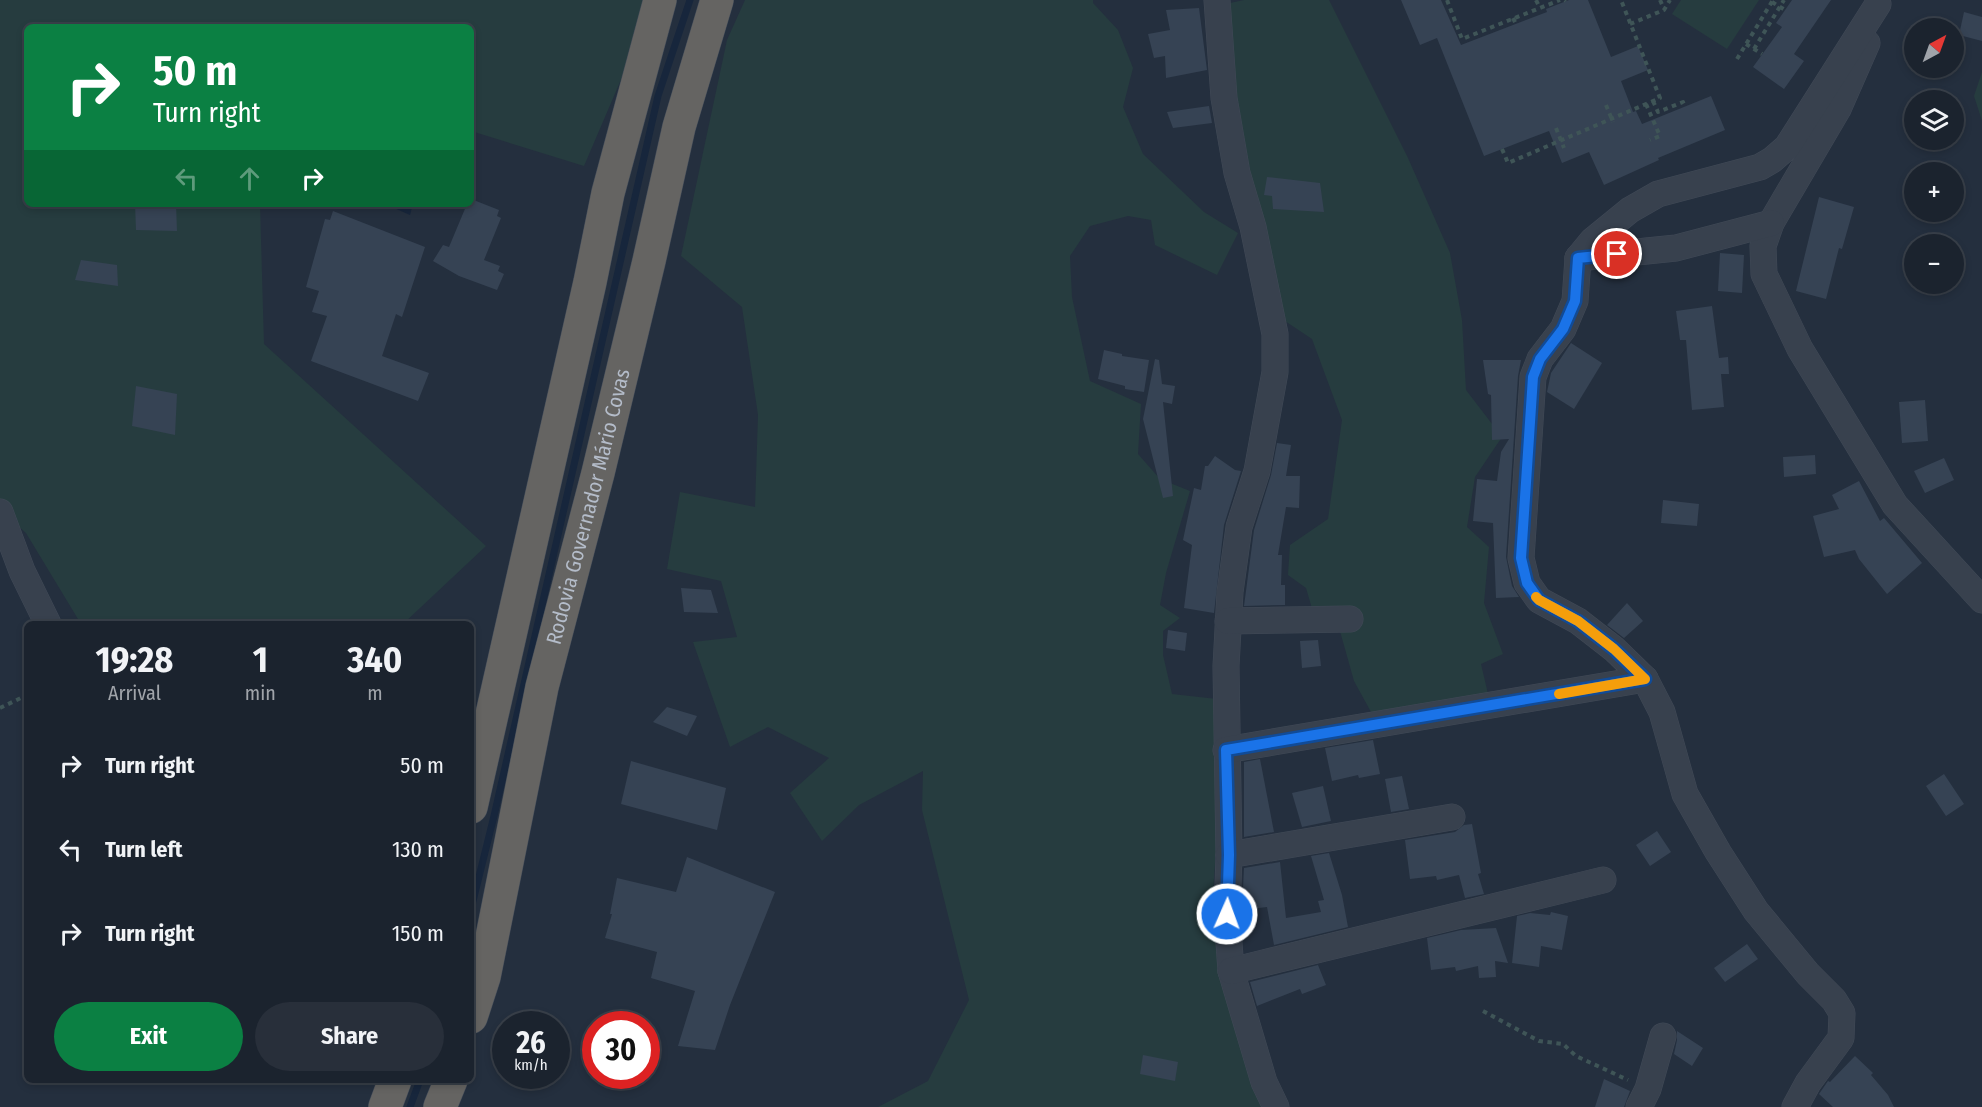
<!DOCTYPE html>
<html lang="en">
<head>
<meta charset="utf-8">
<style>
  :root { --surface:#1b232e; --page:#282f3a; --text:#f1f3f6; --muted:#a0a4aa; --line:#39404a; --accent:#0b8043 }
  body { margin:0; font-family:"Fira Sans Condensed",sans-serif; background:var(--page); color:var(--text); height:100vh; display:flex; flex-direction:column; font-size:22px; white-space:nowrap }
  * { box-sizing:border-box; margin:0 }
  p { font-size:20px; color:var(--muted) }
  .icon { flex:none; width:33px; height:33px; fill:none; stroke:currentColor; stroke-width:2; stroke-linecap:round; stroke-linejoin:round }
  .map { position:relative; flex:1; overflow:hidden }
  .details { position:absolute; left:24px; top:621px; width:450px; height:462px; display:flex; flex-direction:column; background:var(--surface); border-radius:9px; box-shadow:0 3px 9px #0003,0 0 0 2px var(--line) }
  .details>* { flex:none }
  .top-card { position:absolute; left:24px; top:24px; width:450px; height:183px; border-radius:9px; box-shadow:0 3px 9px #0003,0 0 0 2px var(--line); background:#0b8043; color:#fff; overflow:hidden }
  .needle { width:39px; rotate:41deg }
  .controls { position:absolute; left:1904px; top:18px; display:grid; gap:12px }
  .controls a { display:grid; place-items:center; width:60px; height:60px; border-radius:50%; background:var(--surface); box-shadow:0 3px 9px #0003,0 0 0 2px var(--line); font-size:30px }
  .speed { position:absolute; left:492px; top:1011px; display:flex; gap:12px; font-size:30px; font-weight:700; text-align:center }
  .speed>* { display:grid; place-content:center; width:78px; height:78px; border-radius:50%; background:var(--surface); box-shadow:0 3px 9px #0003,0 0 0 2px var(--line); line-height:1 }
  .speed small { font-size:15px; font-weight:400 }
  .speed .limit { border:9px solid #d22; background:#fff; color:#111 }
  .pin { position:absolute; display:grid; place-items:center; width:51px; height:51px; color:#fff; margin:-26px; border:3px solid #fff; border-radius:50%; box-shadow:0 2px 6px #0007 }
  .me { position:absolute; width:66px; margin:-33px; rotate:2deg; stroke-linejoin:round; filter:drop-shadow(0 0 4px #0008) }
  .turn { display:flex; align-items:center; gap:21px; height:126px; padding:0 30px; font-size:27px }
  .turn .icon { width:78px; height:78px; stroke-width:2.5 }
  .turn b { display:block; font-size:42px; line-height:51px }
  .lanes { display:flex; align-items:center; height:57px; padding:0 30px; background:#0003; justify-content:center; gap:30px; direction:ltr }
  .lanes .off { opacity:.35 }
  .eta { display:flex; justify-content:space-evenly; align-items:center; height:102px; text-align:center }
  .eta b { font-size:36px; font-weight:700; line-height:42px }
  .button { display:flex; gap:12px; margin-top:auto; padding:12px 30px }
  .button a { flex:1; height:69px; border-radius:36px; background:var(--accent); color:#fff; font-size:24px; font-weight:700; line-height:69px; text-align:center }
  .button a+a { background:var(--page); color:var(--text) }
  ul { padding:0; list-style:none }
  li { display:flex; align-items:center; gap:18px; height:84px; padding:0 30px }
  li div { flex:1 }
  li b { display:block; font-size:22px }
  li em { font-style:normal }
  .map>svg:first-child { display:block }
</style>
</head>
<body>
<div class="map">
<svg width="1982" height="1107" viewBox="0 0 1982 1107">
  <rect width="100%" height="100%" fill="#242f3e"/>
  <g fill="#263c3f">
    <polygon points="0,0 655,0 584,166 471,131 471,27 27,27 27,204 260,204 264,344 486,546 403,624 81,624 26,533 0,510"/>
    <polygon points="745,0 1093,0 1093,3 1118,30 1133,68 1123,107 1143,154 1204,212 1238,233 1217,275 1155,245 1151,220 1128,216 1090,226 1070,256 1072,297 1090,381 1141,404 1138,454 1160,479 1190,491 1166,573 1160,605 1180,618 1163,631 1163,655 1172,694 1217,699 1218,817 1213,894 1218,971 1266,1107 878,1107 928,1081 969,1000 922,810 923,771 859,805 822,841 790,793 829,758 768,727 730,747 693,642 737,637 721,581 667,569 680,492 755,507 758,415 742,307 681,256 727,40"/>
    <polygon points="1244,0 1329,0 1408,158 1450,253 1462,320 1466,390 1502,437 1475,477 1467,527 1489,547 1484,603 1503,654 1481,664 1488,694 1371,712 1354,681 1338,624 1316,622 1306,588 1288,575 1290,545 1328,519 1342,420 1312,339 1285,321 1250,171 1232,68 1230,3"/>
    <polygon points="1681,0 1759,0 1727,49 1672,14"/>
    <polygon points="1982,72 1982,121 1974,96"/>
  </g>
  <polygon fill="#17263c" points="385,204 413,204 410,215"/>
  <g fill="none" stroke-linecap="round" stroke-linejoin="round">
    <g stroke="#17263c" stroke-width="7">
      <polyline points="471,909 494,816 658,96 690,0"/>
      <polyline points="410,1107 420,1080"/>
    </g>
  </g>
  <g fill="#364354">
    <polygon points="1401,0 1441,0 1461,45 1547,12 1546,9 1569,0 1588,0 1611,57 1638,46 1648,70 1621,81 1633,112 1636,111 1642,124 1711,96 1725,130 1658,158 1659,160 1604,185 1589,152 1562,163 1549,131 1484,156 1437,38 1420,45"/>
    <polygon points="1792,0 1831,0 1794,54 1804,61 1784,89 1753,67 1782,27 1776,23"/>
    <polygon points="1199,8 1207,70 1166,78 1165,56 1154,58 1148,34 1170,30 1166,10"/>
    <polygon points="1964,12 1982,17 1982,41 1959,35"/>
    <polygon points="1209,106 1212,123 1173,128 1167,112"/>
    <polygon points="1267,177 1320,183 1324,212 1273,209 1272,196 1264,195"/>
    <polygon points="1819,197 1854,207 1842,249 1839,248 1826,299 1796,291"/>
    <polygon points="471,199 499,210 497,216 501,218 484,260 500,266 498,271 504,274 497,290 459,276 433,261 443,245 449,247 467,204 471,204"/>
    <polygon points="135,204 176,204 177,231 136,230"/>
    <polygon points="333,211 425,247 402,317 396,314 382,356 429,373 418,401 311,361 327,316 312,312 319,291 306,287 325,219 330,220"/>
    <polygon points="1720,253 1744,255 1742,293 1718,291"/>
    <polygon points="81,260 117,265 118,286 75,280"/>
    <polygon points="1712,306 1719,358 1728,357 1729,374 1721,374 1724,407 1692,410 1686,340 1680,340 1676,311"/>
    <polygon points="1571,343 1602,363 1574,409 1547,392 1551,373"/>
    <polygon points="1104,350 1122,354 1122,356 1149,360 1144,392 1125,389 1125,386 1098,379"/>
    <polygon points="1155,359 1159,360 1162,384 1175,386 1172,404 1163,402 1173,496 1163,498 1143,419"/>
    <polygon points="1483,360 1521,360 1518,376 1506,557 1512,586 1519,597 1496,598 1493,523 1473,521 1477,479 1497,481 1501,452 1509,439 1492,440 1491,395 1488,394"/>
    <polygon points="136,386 177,394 175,435 132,426"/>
    <polygon points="1925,400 1928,441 1902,443 1899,402"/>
    <polygon points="1277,443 1291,445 1286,476 1300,476 1299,508 1286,507 1278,555 1282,555 1281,585 1285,585 1285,605 1244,606 1254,530 1271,475"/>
    <polygon points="1815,455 1816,474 1784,477 1783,457"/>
    <polygon points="1215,456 1235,470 1241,471 1224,525 1214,613 1184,608 1192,545 1183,540 1194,488 1201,490 1205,466 1208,466"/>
    <polygon points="1944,458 1954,480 1925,493 1914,471"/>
    <polygon points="1859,481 1880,521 1884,518 1922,563 1887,594 1859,559 1855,550 1824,557 1813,516 1839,509 1832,495"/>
    <polygon points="1663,500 1699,504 1697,526 1661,523"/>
    <polygon points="681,588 711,590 718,613 684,612"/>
    <polygon points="1627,603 1643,621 1624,638 1607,625"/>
    <polygon points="1168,630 1187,633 1185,651 1166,648"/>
    <polygon points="1318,640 1321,666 1302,668 1300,641"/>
    <polygon points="667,707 697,716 687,736 653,722"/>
    <polygon points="1373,740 1380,774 1359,778 1358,775 1332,781 1325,748"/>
    <polygon points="1260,759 1274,832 1244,837 1244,762"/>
    <polygon points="631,761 726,788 717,830 621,804"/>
    <polygon points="1944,774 1964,804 1946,816 1926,786"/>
    <polygon points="1402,776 1409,809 1391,812 1385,779"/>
    <polygon points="1323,786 1331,821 1302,827 1292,793"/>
    <polygon points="1472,824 1481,873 1478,874 1484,894 1465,898 1459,875 1437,880 1436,876 1410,879 1405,840 1455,832 1464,825"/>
    <polygon points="1657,831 1671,852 1650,866 1636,845"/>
    <polygon points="1329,853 1342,895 1348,927 1274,945 1267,907 1242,910 1244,868 1280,862 1286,918 1321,912 1318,901 1324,900 1311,856"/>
    <polygon points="687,857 775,892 730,1005 715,1050 678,1046 695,991 651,978 657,952 605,938 612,914 610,914 617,878 676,892"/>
    <polygon points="1551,912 1568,916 1562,950 1541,946 1539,967 1512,963 1517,916 1530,913 1550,915"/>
    <polygon points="1496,928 1508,963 1495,961 1496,977 1479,978 1478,966 1456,971 1455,967 1431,970 1427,938 1461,930"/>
    <polygon points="1747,944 1758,959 1725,982 1714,968"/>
    <polygon points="1318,965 1326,985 1302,994 1300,989 1257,1006 1250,982"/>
    <polygon points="1677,1031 1703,1048 1692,1066 1674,1054 1677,1040"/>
    <polygon points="1143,1055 1178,1062 1175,1081 1140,1074"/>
    <polygon points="1855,1056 1873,1073 1871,1075 1888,1095 1894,1107 1833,1107 1819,1094 1828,1081 1830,1082"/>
    <polygon points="1604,1079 1630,1091 1624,1107 1595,1107"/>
  </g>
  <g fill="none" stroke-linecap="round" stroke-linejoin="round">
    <defs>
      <g id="minor">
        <polyline points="1217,0 1224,98 1237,173 1253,227 1275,334 1275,372 1257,471 1239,527 1230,592 1226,666 1229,855 1227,914 1231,971 1264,1082 1276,1107"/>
        <polyline points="1867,43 1838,109 1771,223 1763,246 1764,274 1800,349 1895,505 1982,600"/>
        <polyline points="1578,258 1676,248 1771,223"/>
        <polyline points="0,512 22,571 48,624"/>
        <polyline points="1228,621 1350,619"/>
        <polyline points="1226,750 1645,679"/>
        <polyline points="1229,855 1452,817"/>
        <polyline points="1231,971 1603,880"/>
        <polyline points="1639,1107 1648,1089 1663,1036"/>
        <polyline points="1795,1107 1808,1083 1841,1038 1842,1013 1834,1000 1808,974 1756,911 1718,852 1685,794 1662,712 1645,679 1614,649 1578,621 1539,600 1527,583 1521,558 1533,377 1540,359 1563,329 1575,301 1578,258 1592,241 1630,210 1658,194 1760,167 1772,160 1787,147 1878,4"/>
      </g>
      <g id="trunk">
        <polyline points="471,807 590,282 608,193 660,0"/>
        <path id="s1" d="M471 1017 484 977 542 687 598 473 649 261 679 127 717 0"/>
        <polyline points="385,1107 395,1080"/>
        <polyline points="440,1107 451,1080"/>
      </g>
    </defs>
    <use href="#minor" stroke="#414a57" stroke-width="27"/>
    <use href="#trunk" stroke="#434c59" stroke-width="34"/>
    <g stroke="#3f5557" stroke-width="4" stroke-dasharray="4.5 4.5" stroke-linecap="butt">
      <polyline points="1447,0 1462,39 1560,0"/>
      <polyline points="1536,0 1540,8"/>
      <polyline points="1565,0 1566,1"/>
      <polyline points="1660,0 1664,9"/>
      <polyline points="1772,2 1785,10"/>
      <polyline points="1513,18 1516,24"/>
      <polyline points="1630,24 1664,10 1670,0"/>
      <polyline points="1746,44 1762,54"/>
      <polyline points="1754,49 1784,0"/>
      <polyline points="1737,59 1773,0"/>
      <polyline points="1653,101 1658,112 1683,102 1685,107"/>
      <polyline points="1646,104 1660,136 1650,140"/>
      <polyline points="1606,105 1613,122"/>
      <polyline points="1556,128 1564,148"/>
      <polyline points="1502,149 1508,163 1660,98 1621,0"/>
      <polyline points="0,708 27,695"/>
      <polyline points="1483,1011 1539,1041 1563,1044 1576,1056 1628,1080"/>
    </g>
    <use href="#minor" stroke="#38414e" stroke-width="26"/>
    <use href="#trunk" stroke="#656462" stroke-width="33"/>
  </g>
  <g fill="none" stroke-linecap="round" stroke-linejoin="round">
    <defs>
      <polyline id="route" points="1227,914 1229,855 1226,750 1645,679 1614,649 1578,621 1539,600 1527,583 1521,558 1533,377 1540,359 1563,329 1575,301 1578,258 1617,254"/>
    </defs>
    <use href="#route" stroke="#114b97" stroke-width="15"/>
    <use href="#route" stroke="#1a73e8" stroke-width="10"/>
    <polyline stroke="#f59e0b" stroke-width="10" points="1536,597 1539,600 1578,621 1614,649 1645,679 1559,694"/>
  </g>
  <g text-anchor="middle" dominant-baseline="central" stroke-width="6" stroke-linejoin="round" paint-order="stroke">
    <g font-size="21" fill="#b4bcc9" stroke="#1d2633">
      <text stroke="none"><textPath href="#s1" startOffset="524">Rodovia Governador Mário Covas</textPath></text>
    </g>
  </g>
</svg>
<div class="controls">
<a><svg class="needle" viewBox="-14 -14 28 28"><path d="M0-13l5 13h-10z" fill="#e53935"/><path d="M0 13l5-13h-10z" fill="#a0a4aa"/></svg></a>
<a><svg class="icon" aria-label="layers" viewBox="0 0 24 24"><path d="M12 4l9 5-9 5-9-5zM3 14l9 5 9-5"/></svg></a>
<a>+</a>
<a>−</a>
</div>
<div class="speed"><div>26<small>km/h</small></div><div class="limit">30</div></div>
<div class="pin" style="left:1617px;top:254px;background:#d93025"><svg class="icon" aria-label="arrive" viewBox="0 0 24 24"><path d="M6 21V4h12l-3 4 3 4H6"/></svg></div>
<svg class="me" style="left:1227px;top:914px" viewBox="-20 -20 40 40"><circle r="17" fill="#1a73e8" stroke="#fff" stroke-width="3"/><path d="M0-11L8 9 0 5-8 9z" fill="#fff"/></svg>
<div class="top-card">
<div class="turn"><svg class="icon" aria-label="right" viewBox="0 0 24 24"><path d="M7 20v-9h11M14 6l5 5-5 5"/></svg><div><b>50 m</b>Turn right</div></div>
<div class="lanes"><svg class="icon off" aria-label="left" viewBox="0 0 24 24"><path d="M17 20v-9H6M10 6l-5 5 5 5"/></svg><svg class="icon off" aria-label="ahead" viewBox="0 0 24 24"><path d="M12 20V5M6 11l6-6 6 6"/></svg><svg class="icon" aria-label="right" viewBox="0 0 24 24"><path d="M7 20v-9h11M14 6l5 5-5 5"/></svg></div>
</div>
<section class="details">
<div class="eta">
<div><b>19:28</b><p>Arrival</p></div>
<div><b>1</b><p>min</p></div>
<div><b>340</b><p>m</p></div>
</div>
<ul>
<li><svg class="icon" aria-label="right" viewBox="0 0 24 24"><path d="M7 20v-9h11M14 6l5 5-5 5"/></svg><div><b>Turn right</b></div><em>50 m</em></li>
<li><svg class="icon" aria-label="left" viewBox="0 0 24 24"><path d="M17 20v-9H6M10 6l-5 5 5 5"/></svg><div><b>Turn left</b></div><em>130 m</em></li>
<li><svg class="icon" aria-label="right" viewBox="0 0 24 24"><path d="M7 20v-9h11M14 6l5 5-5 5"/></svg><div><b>Turn right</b></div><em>150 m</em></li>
</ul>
<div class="button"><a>Exit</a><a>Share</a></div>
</section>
</div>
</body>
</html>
